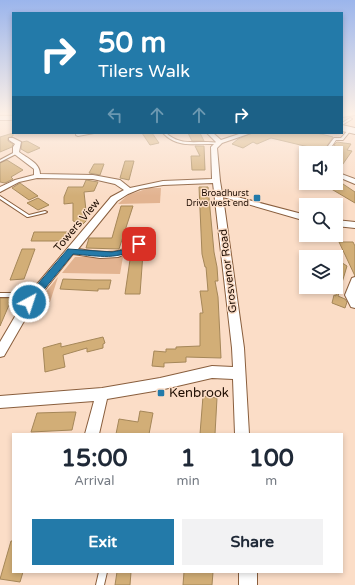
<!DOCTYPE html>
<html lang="en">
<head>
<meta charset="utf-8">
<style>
  :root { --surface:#fff; --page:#f2f2f3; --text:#1f2937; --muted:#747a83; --accent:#237aa9 }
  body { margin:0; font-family:"Varela Round",sans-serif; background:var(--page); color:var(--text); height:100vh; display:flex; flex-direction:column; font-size:15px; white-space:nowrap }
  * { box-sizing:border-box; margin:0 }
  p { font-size:13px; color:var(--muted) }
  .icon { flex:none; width:22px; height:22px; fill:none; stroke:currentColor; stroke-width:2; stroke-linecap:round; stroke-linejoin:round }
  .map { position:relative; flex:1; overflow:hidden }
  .panel { position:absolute; left:12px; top:433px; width:331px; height:140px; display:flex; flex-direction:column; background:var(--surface); border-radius:0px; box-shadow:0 2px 6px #0003 }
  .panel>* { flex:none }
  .guide { position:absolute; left:12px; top:12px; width:331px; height:122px; border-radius:0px; box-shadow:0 2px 6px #0003; background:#237aa9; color:#fff; overflow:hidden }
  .fabs { position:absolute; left:299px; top:146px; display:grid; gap:8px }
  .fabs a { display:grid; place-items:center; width:44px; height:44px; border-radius:0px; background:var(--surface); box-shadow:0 2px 6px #0003; font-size:20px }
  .pin { position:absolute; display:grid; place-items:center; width:34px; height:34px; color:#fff; margin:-17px; border-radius:8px; box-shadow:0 2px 6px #0006 }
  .me { position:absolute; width:44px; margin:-22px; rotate:40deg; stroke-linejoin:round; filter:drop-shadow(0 0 3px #0008) }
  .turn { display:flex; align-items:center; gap:14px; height:84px; padding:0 20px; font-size:18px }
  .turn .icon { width:52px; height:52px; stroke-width:2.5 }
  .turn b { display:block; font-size:28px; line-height:34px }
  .lanes { display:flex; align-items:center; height:38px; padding:0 20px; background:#0003; justify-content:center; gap:20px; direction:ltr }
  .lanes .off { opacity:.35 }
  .eta { display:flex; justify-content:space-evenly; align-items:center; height:68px; text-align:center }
  .eta b { font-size:24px; font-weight:700; line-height:28px }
  .primary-button { display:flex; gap:8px; margin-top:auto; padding:8px 20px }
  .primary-button a { flex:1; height:46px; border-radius:0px; background:var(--accent); color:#fff; font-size:16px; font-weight:700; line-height:46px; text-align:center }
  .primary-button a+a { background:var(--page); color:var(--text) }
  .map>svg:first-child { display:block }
</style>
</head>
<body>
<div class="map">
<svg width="355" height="585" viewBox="0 0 355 585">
  <rect width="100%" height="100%" fill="#fbddc7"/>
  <g fill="#e2b390">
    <polygon points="149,188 161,188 160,203 118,204 128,195"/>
    <polygon points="86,255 123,257 120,274 62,273 75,257 84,257"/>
    <polygon points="58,277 50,302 38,301"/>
  </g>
  <g fill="#d2ae77" stroke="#a58759">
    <polygon points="13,133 13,136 8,138 8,141 13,144 12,147 0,152 0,137"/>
    <polygon points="142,133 152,133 159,143 150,145"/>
    <polygon points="188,133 200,133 204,141 192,141"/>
    <polygon points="252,133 317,133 333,137 327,146 332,150 330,152 271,138 257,144 253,142 243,148 232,144 238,139"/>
    <polygon points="27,141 40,148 28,153 21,149 22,142"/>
    <polygon points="337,142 351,144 347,150 352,151 338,171 336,171 336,154 339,149 334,145"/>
    <polygon points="195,146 204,146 205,170 192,170 191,156 200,156"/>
    <polygon points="7,160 23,170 11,177 13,179 5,183 0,182 0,163"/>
    <polygon points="125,161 134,161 129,180 120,178"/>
    <polygon points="94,164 104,164 100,175 89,173"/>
    <polygon points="86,180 98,182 94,191 84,192 87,220 83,224 73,221 73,203 64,204 64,197 68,187 83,187"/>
    <polygon points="340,182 355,192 355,203 328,187"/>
    <polygon points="20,183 38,196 29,200 12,188"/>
    <polygon points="199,187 208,187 214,252 217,267 218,281 215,281 218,297 221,358 186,357 186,362 164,363 164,367 152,366 154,351 166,352 166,349 176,349 176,347 200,346 200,313 203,313 200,291 208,291 206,267 205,267 202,254"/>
    <polygon points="38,198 49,205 38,210 27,203"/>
    <polygon points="121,206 133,206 119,249 86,248 89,238 112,238"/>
    <polygon points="34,232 67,232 64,241 31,241"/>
    <polygon points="339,242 353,242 355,246 355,276"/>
    <polygon points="22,249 35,249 24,279 10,280"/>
    <polygon points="131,253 143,253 140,294 125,294"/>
    <polygon points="336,259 347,266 338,296 345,299 347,302 345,308 332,303 334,295 336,296"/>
    <polygon points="63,279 92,280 111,280 109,289 98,289 98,291 60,289"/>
    <polygon points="0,298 12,298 0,326"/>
    <polygon points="103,337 105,343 103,344 103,348 87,352 87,348 63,355 65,367 45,372 43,348 61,343 61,347"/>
    <polygon points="203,396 217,398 215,434 200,434"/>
    <polygon points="140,411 153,413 149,434 116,434 119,419 138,422"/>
    <polygon points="70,412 76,412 72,430 31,432 37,413"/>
    <polygon points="11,541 13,541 13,572 23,572 20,582 0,579"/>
    <polygon points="117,572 131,572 130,585 115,585"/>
    <polygon points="184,572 213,572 212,585 183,585"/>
  </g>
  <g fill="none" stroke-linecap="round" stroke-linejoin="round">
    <defs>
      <g id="service">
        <polygon points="350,118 352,119 342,125 342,123"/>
        <polygon points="349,129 351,130 343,140 336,140 332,146 338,149 335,153 331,153 334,149 328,146 334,138 341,138"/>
        <path d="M163 133H166C178 144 190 142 205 142 209 142 214 142 218 143L216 144C196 143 178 149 163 133Z"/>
        <polygon points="15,152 18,153 0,162 0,160"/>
        <polygon points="0,196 29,215 45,211 47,212 45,213 28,217 27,217 0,199"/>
        <polygon points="0,293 23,293 33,298 34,299 33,300 31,301 22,297 0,297"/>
        <polygon points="99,572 107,572 104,585 96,585"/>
      </g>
      <g id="minor">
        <polygon points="342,114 355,114 355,115 342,117"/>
        <rect x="0" y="116" width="13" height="4"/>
        <polygon points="76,133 94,133 78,136 76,135"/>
        <path d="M207 133H213L221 140 242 133H251L222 143 217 148 220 181 222 193 306 215V221L223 197 244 348 249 434H235L233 379 212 378 160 390 107 399 99 434H85L94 401 0 408V396L102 388 160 378 212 366 233 367 232 348 213 183 163 185 140 189 128 194 117 201 78 249C90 251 106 254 118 251 129 248 137 240 148 243L149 245 148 247 140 248 118 257 100 258 73 254 35 302 4 356 0 357V342L27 296 111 197 124 190 115 184 93 179 37 178 19 182 0 192V187L15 180 34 175V169L13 153V147L15 144 9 140V138H13L21 142 19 152C27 158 40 163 40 174L93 175 120 180 130 188 163 181 212 179 211 147 216 142Z"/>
        <polygon points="336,172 355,179 355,184 336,176"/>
        <polygon points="336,220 355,222 355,228 336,226"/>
        <polygon points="355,277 355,308 351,307 345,295 352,278"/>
        <rect x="239" y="572" width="18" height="13"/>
      </g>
      <polygon id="primary" points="342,125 355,128 355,134 342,131"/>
    </defs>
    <use href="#service" stroke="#895e3d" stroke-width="2"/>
    <use href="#minor" stroke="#895e3d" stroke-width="2"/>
    <use href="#primary" stroke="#895e3d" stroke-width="2"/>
    <use href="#service" fill="#fff" fill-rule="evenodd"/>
    <use href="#minor" fill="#fff" fill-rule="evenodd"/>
    <use href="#primary" fill="#fff" fill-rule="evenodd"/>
  </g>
  <linearGradient id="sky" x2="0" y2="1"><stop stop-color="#9bb5ec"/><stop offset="0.58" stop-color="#fdf0e6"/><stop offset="1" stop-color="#fdf0e6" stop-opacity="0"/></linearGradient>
  <rect width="355" height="196" fill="url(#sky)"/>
  <path fill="#237aa9" stroke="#174f6e" d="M139 242 143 244 142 246C116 261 101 256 73 254L32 304H25V299L68 249 112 252 123 250Z"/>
  <g fill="#237aa9" stroke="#fbddc7" stroke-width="1.5">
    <rect x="253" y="194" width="8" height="8" rx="2"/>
    <rect x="157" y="389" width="8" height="8" rx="2"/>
  </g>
  <g text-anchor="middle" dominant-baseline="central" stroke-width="3" stroke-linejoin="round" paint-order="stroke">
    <g font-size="9" fill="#1e0d02" stroke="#fbddc7" text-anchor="end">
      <text x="249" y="193">Broadhurst<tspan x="249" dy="10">Drive west end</tspan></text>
    </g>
    <g font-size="11" fill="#1e0d02" stroke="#fbddc7">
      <text transform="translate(77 225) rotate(-50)">Towers View</text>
      <text transform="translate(228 271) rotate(-97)">Grosvenor Road</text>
    </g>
    <g font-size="13" fill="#1e0d02" stroke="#fbddc7" text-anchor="start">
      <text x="169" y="393">Kenbrook</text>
    </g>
  </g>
</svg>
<div class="fabs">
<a><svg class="icon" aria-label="sound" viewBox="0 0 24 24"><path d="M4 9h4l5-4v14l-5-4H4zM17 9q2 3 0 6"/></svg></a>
<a><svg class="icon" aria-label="search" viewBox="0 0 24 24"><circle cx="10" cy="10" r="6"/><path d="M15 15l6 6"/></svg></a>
<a><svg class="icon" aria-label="layers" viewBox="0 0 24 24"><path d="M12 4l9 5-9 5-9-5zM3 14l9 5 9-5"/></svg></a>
</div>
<div class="pin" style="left:139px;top:244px;background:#d93025"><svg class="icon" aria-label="arrive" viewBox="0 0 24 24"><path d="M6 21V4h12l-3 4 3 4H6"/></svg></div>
<svg class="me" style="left:29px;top:302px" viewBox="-20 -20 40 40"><circle r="17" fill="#237aa9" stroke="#fff" stroke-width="3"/><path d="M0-11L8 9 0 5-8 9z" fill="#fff"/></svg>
<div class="guide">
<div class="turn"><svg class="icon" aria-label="right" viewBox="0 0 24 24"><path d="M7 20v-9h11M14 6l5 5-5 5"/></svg><div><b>50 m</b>Tilers Walk</div></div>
<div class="lanes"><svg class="icon off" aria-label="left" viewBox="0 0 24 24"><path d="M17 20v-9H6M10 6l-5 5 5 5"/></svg><svg class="icon off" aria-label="ahead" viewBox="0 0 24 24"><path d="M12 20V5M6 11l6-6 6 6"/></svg><svg class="icon off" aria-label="ahead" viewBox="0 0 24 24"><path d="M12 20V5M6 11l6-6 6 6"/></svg><svg class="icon" aria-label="right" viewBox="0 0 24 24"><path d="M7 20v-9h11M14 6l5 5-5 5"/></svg></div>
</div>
<section class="panel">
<div class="eta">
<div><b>15:00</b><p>Arrival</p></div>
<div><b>1</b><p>min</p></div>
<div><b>100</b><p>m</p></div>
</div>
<div class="primary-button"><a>Exit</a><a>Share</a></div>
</section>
</div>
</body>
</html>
